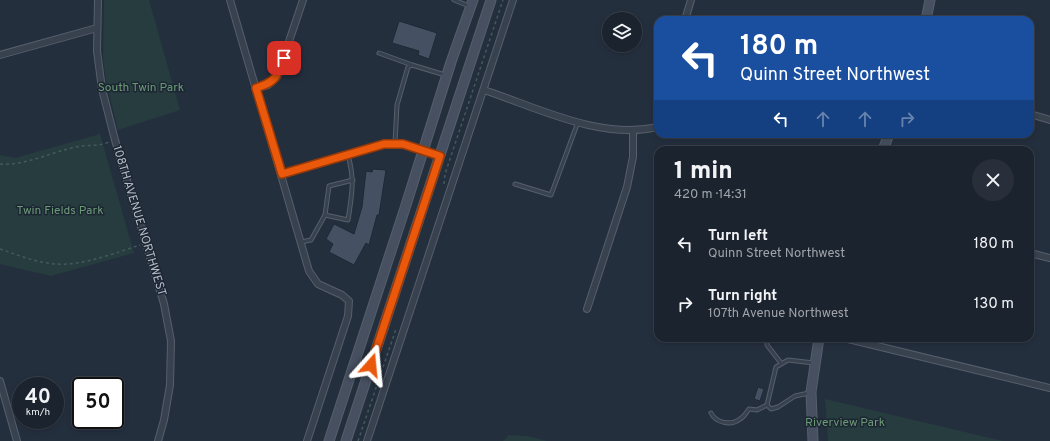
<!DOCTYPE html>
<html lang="en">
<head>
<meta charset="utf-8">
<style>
  :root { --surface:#1b232e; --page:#282f3a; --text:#f1f3f6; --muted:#a0a4aa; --line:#39404a }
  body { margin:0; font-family:Overpass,sans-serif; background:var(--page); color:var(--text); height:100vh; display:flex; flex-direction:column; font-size:15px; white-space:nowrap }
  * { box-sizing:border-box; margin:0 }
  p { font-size:13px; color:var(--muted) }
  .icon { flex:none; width:22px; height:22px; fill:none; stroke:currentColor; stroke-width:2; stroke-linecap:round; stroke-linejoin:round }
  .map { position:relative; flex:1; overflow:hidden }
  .drawer { position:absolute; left:654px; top:146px; width:380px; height:196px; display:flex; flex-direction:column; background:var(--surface); border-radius:12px; box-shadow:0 2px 6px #0003,0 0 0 1px var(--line) }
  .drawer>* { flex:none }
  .banner { position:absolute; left:654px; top:16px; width:380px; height:122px; border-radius:12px; box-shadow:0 2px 6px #0003,0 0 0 1px var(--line); background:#1a4fa0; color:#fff; overflow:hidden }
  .controls { position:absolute; left:602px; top:12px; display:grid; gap:8px }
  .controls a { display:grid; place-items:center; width:40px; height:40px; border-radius:50%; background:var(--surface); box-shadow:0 2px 6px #0003,0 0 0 1px var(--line); font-size:20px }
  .speed { position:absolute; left:12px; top:377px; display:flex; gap:8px; font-size:20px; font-weight:700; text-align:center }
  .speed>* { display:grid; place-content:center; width:52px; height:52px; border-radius:50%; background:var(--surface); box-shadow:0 2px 6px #0003,0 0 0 1px var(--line); line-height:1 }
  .speed small { font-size:10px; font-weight:400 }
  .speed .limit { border:2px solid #111; border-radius:6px; background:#fff; color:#111 }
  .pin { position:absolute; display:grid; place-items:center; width:34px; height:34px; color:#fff; margin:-17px; border-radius:8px; box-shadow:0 2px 6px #0006 }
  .me { position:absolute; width:44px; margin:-22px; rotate:18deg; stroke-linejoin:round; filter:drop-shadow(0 0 3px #0008) }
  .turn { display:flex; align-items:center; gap:14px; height:84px; padding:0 20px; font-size:18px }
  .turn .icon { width:52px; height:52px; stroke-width:2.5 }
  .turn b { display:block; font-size:28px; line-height:34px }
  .lanes { display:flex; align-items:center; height:38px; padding:0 20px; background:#0003; justify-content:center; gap:20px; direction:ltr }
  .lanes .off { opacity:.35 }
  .round { display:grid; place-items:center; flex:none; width:42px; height:42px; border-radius:21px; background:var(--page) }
  .summary { display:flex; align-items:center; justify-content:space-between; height:68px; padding:0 20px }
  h1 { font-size:24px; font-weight:800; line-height:30px }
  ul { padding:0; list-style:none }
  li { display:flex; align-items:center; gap:12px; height:60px; padding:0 20px }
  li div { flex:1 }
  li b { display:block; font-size:15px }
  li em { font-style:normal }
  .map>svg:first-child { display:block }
</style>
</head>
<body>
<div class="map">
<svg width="1050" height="441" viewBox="0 0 1050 441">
  <rect width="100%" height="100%" fill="#242f3e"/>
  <g fill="#263c3f">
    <polygon points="104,0 149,0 180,110 118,130 106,81 103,57"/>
    <polygon points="100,134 134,253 51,276 0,264 0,155 15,158"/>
    <polygon points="825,399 1003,441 828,441"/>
    <polygon points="509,435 528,436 547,441 503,441"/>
  </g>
  <g fill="#455162" stroke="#1f2835">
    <polygon points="399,21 437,33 429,59 418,55 419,51 392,43"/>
    <polygon points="373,169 386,170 379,215 377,215 369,245 366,243 354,265 329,252 333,244 326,239 334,224 354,234 362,207 366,171 372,172"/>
    <polygon points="758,387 764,389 760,401 754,399"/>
  </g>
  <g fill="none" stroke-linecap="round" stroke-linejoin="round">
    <defs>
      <g id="lane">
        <polyline points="454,0 469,6"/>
        <polyline points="379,53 412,65"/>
        <polyline points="395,143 397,105 408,67 412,65 445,75"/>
        <polyline points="515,184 551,195 578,122"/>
        <polyline points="325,215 329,186 353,180"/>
        <path d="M301 242 311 240 325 215 348 220C352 194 355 180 348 155"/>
        <polyline points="767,338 767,345 781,363"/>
        <polyline points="809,393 795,396 778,407 771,409 767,405 776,367 788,360 814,363"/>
        <path d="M711 413C716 423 731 426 740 419 744 417 746 413 749 409L757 410 767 405"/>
      </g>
      <g id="street">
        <polyline points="98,0 97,51 102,89 115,140 164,304 171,341 170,385 164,420 158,441"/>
        <polyline points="230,0 309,271 318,284 342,295 349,301 348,316 307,441"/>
        <polyline points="685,20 691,0"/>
        <polyline points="0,55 97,28"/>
        <polyline points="256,88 268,85 277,77 303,0"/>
        <path d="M484 90C538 108 600 140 658 127"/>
        <polyline points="1030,114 1050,120"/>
        <polyline points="282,174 385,144 403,144 440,156"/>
        <polyline points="1030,253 1050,258"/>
        <polyline points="587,309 627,187 633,157 633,130"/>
        <polyline points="844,338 1050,388"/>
        <polyline points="0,381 17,441"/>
        <polyline points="367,441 513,0"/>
      </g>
      <g id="secondary">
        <polyline points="926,20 930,0"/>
        <polyline points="883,150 889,134"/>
        <polyline points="329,441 406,205 451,62 473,0"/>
        <polyline points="346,441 491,0"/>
        <polyline points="813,441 811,392 819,338"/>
      </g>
    </defs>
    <use href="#lane" stroke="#565f6c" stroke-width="5"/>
    <use href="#street" stroke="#565f6c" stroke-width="8"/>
    <use href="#secondary" stroke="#565f6c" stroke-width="11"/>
    <g stroke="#44595c" stroke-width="1.5" stroke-dasharray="3 3" stroke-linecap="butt">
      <path d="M0 164C28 166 54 150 82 146 91 145 100 146 109 142"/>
      <polyline points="444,184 445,174 503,0"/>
      <path d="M0 249C18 255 37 263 56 264 82 266 115 253 140 245"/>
      <polyline points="358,441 396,329"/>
    </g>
    <use href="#lane" stroke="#38414e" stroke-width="3"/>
    <use href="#street" stroke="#38414e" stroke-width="6"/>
    <use href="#secondary" stroke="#465061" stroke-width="9"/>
  </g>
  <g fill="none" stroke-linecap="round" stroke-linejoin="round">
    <defs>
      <path id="route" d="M284 58C277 77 276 82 256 88L282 174 384 144H403L440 156 371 365"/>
    </defs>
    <use href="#route" stroke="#983908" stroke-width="10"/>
    <use href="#route" stroke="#ea580c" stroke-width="7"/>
  </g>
  <g text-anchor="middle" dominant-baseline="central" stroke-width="3" stroke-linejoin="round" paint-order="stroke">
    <g font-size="12" fill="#6b9a76" stroke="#1d2633">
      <text x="141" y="88">South Twin Park</text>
      <text x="60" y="211">Twin Fields Park</text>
      <text x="845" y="423">Riverview Park</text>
    </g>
    <g font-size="12" fill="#b4bcc9" stroke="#1d2633">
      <text transform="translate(139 221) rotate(73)">108TH AVENUE NORTHWEST</text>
    </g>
  </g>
</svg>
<div class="controls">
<a><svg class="icon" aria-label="layers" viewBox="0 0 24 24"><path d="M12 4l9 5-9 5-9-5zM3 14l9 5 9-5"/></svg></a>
</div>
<div class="speed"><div>40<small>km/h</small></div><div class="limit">50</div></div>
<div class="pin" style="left:284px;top:58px;background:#d93025"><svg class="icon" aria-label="arrive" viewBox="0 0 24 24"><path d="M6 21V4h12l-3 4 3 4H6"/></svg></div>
<svg class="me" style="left:371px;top:365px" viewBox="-20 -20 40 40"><path d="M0-17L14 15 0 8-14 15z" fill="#ea580c" stroke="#fff" stroke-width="4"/></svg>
<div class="banner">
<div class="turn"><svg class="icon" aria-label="left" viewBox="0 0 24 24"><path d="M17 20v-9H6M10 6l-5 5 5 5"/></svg><div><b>180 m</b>Quinn Street Northwest</div></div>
<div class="lanes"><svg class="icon" aria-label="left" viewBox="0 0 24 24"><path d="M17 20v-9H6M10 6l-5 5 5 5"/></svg><svg class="icon off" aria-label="ahead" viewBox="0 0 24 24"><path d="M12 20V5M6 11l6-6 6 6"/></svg><svg class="icon off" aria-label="ahead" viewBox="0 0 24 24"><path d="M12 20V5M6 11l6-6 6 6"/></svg><svg class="icon off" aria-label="right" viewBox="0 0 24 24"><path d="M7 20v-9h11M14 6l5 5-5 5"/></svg></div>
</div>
<section class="drawer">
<div class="summary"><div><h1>1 min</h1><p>420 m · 14:31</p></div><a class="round"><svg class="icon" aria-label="close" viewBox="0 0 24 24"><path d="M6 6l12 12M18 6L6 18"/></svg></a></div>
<ul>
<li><svg class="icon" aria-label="left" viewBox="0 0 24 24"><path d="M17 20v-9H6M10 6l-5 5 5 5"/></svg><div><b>Turn left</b><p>Quinn Street Northwest</p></div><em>180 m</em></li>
<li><svg class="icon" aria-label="right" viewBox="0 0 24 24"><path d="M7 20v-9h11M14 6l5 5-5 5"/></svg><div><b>Turn right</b><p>107th Avenue Northwest</p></div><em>130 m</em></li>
</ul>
</section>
</div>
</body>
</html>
